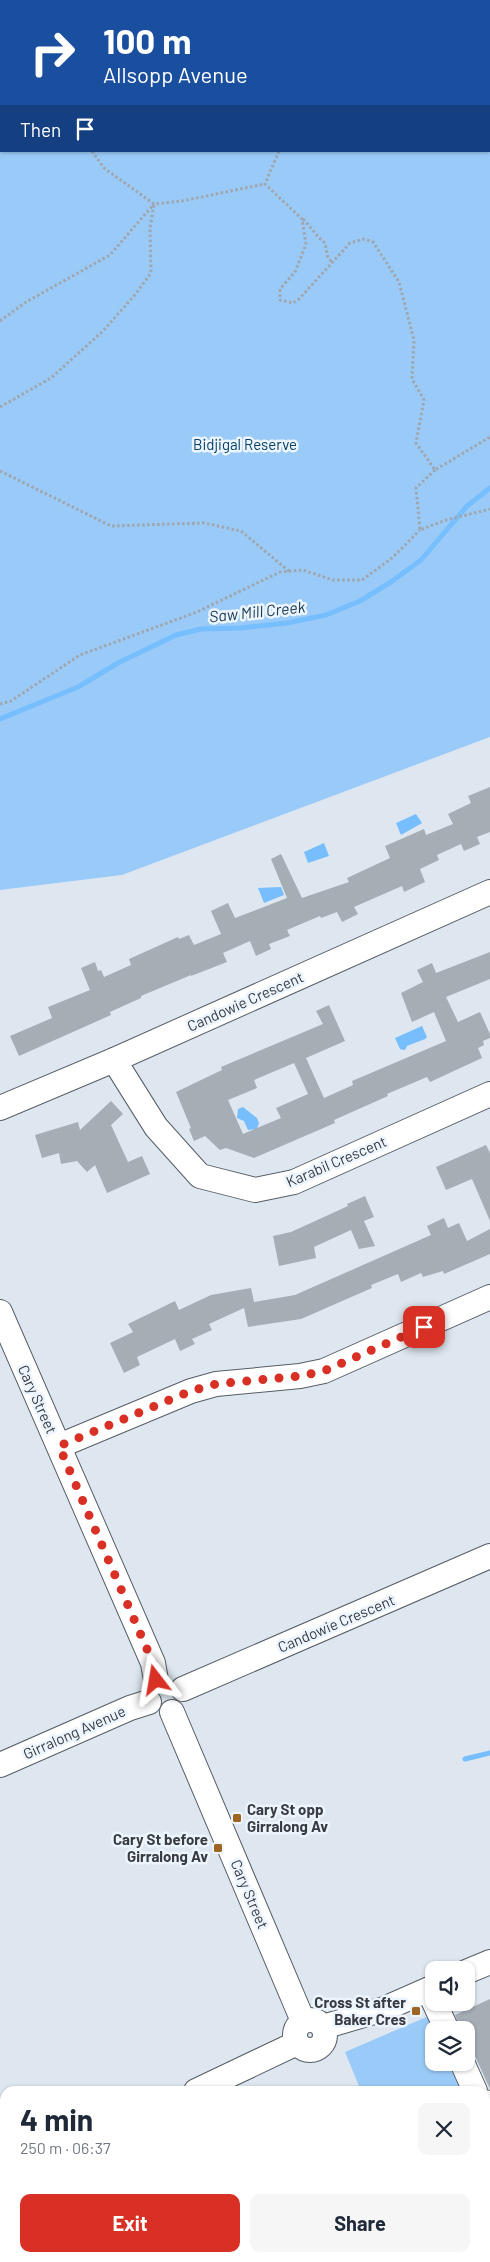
<!DOCTYPE html>
<html lang="en">
<head>
<meta charset="utf-8">
<style>
  :root { --surface:#fff; --page:#f6f6f7; --text:#1f2937; --muted:#747a83; --accent:#d93025 }
  body { margin:0; font-family:Barlow,sans-serif; background:var(--page); color:var(--text); height:100vh; display:flex; flex-direction:column; font-size:19px; white-space:nowrap }
  * { box-sizing:border-box; margin:0 }
  p { font-size:16px; color:var(--muted) }
  .icon { flex:none; width:28px; height:28px; fill:none; stroke:currentColor; stroke-width:2; stroke-linecap:round; stroke-linejoin:round }
  .map { position:relative; flex:1; overflow:hidden }
  .details { position:absolute; left:0px; top:2086px; width:490px; height:176px; display:flex; flex-direction:column; background:var(--surface); border-radius:15px 15px 0 0; box-shadow:0 1px 4px #0004 }
  .details>* { flex:none }
  .top-card { position:absolute; left:0px; top:0px; width:490px; height:152px; box-shadow:0 1px 4px #0004; background:#1a4fa0; color:#fff; overflow:hidden }
  .tools { position:absolute; left:425px; top:1961px; display:grid; gap:10px }
  .tools a { display:grid; place-items:center; width:50px; height:50px; border-radius:10px; background:var(--surface); box-shadow:0 1px 4px #0004; font-size:25px }
  .pin { position:absolute; display:grid; place-items:center; width:42px; height:42px; color:#fff; margin:-21px; border-radius:10px; box-shadow:0 2px 8px #0006 }
  .me { position:absolute; width:55px; margin:-28px; rotate:346deg; stroke-linejoin:round; filter:drop-shadow(0 0 4px #0008) }
  .turn { display:flex; align-items:center; gap:18px; height:105px; padding:0 20px; font-size:22px }
  .turn .icon { width:65px; height:65px; stroke-width:2.5 }
  .turn b { display:block; font-size:35px; line-height:42px }
  .then { display:flex; align-items:center; height:48px; padding:0 20px; background:#0003; gap:10px; font-size:19px }
  .round { display:grid; place-items:center; flex:none; width:52px; height:52px; border-radius:10px; background:var(--page) }
  .summary { display:flex; align-items:center; justify-content:space-between; height:85px; padding:0 20px }
  h1 { font-size:30px; font-weight:700; line-height:38px }
  .primary-button { display:flex; gap:10px; margin-top:auto; padding:10px 20px }
  .primary-button a { flex:1; height:58px; border-radius:10px; background:var(--accent); color:#fff; font-size:20px; font-weight:700; line-height:58px; text-align:center }
  .primary-button a+a { background:var(--page); color:var(--text) }
  .map>svg:first-child { display:block }
</style>
</head>
<body>
<div class="map">
<svg width="490" height="2262" viewBox="0 0 490 2262">
  <rect width="100%" height="100%" fill="#dee7f0"/>
  <g fill="#9acbf8">
    <polygon points="0,0 156,0 1,1 0,69"/>
    <polygon points="247,0 490,0 490,737 122,875 0,890 0,128 1,151 489,151 489,1 244,1"/>
    <polygon points="431,2015 437,2030 434,2030 434,2062 451,2063 463,2091 361,2091 345,2052"/>
    <polygon points="485,2115 490,2116 490,2231 485,2233"/>
  </g>
  <g fill="#76befd">
    <polygon points="416,814 422,823 401,835 396,823"/>
    <polygon points="324,843 329,856 308,863 304,852"/>
    <polygon points="281,887 284,895 264,903 258,888"/>
    <polygon points="422,1026 427,1037 425,1039 407,1046 405,1050 400,1049 395,1038"/>
    <polygon points="243,1107 257,1118 259,1123 257,1129 248,1130 244,1121 237,1118 238,1109"/>
  </g>
  <g fill="none" stroke-linecap="round" stroke-linejoin="round">
    <g stroke="#76befd" stroke-width="5">
      <polyline points="0,719 78,687 118,663 176,635 201,629 240,628 287,623 326,615 360,601 391,582 421,560 467,506 490,488"/>
      <polyline points="465,1759 490,1753"/>
    </g>
  </g>
  <g fill="#a5adb5" fill-rule="evenodd">
    <polygon points="490,787 490,832 477,837 480,844 464,851 461,844 437,855 439,860 420,869 425,882 404,892 402,886 354,907 358,914 342,922 337,912 321,918 320,916 287,930 290,936 269,944 271,949 256,956 250,941 223,953 227,962 191,976 191,975 141,996 141,998 110,1012 111,1015 19,1056 10,1036 52,1018 48,1007 90,990 81,968 95,962 98,971 101,970 104,977 131,965 129,959 178,937 179,939 189,935 194,945 221,934 211,911 228,903 235,918 287,898 271,859 281,854 302,898 349,882 347,878 390,858 385,846 424,829 426,835 453,824 448,814 471,803 468,796"/>
    <path d="M490 952V979L446 997 458 1022 480 1012 490 1034V1038L483 1041 484 1045 478 1048 482 1058 430 1082 427 1077 387 1094 388 1096 334 1120 335 1123 254 1158 226 1148 220 1150 205 1136 194 1141 189 1129 191 1128 176 1092 222 1070 221 1067 323 1024 316 1011 329 1005 345 1041 306 1058 324 1098 353 1085 352 1081 446 1041 434 1012 412 1022 401 993 423 982 417 970 432 963 436 973ZM294 1063 308 1094 276 1108 281 1118 243 1134 228 1100 257 1088 254 1080Z"/>
    <polygon points="111,1101 123,1114 111,1125 128,1162 142,1156 150,1174 107,1193 95,1165 87,1172 77,1161 61,1164 59,1153 42,1158 35,1135 78,1122 80,1130"/>
    <polygon points="486,1145 490,1153 490,1221 472,1179 446,1190 436,1167"/>
    <polygon points="365,1196 374,1217 364,1221 375,1246 359,1249 351,1230 314,1247 316,1258 279,1266 273,1236 291,1232 348,1206 347,1204"/>
    <polygon points="444,1218 448,1228 459,1223 467,1241 490,1229 490,1254 444,1274 443,1271 423,1277 421,1273 401,1282 398,1274 371,1285 372,1288 301,1319 248,1327 244,1308 209,1324 212,1330 192,1339 195,1344 180,1351 175,1339 137,1357 140,1365 124,1373 110,1343 133,1332 128,1324 175,1301 179,1310 211,1295 251,1288 254,1302 295,1295 431,1235 427,1226"/>
    <polygon points="490,1999 490,2089 475,2056 466,2045 466,2030 461,2030 455,2015"/>
  </g>
  <g fill="none" stroke-linecap="round" stroke-linejoin="round">
    <defs>
      <g id="minor">
        <polyline points="114,1060 156,1127 200,1176 255,1190 294,1182 490,1094"/>
        <polyline points="0,1108 114,1060 490,892"/>
        <polyline points="0,1312 153,1663 156,1680"/>
        <polyline points="59,1446 191,1391 216,1384 300,1376 324,1371 490,1297"/>
        <polyline points="183,1689 490,1556"/>
        <polyline points="172,1712 303,2021"/>
        <polyline points="0,1765 130,1708 149,1702"/>
        <polyline points="466,1972 490,1962"/>
        <polyline points="434,2002 447,2030"/>
        <circle cx="310" cy="2035" r="15"/>
        <polyline points="323,2027 384,2009 434,1987"/>
        <polyline points="462,2062 475,2091"/>
        <polyline points="196,2091 297,2043"/>
        <polyline points="485,2102 490,2104"/>
        <polyline points="0,2179 5,2177"/>
      </g>
    </defs>
    <use href="#minor" stroke="#565e65" stroke-width="26"/>
    <g stroke="#9fa6ad" stroke-width="3" stroke-dasharray="2.5 2.5" stroke-linecap="butt">
      <polyline points="325,1 325,0"/>
      <polyline points="0,21 1,20"/>
      <polyline points="92,151 104,168 154,204 182,201 265,184"/>
      <polyline points="279,151 265,184 302,219 306,244 295,272 280,289 280,300 293,303 299,299 350,243 364,239 373,242 399,282 414,340 412,379 424,400 416,443 435,470 490,437"/>
      <path d="M303 219C311 227 316 236 325 243L328 258 332 262"/>
      <polyline points="0,321 26,302 110,255 154,204"/>
      <polyline points="0,407 51,378 103,331 134,296 151,273 150,228 154,204"/>
      <polyline points="435,470 416,488 420,530 446,520 490,509"/>
      <polyline points="0,471 111,526 204,523 241,531 290,572"/>
      <polyline points="0,704 11,701 80,655 197,612 280,572 303,570 333,580 362,580 391,559 420,530"/>
      <polyline points="485,2131 490,2131"/>
    </g>
    <use href="#minor" stroke="#fff" stroke-width="24"/>
  </g>
  <g fill="none" stroke-linecap="round" stroke-linejoin="round">
    <polyline stroke="#d93025" stroke-width="9" stroke-dasharray="0 16.2" points="156,1680 153,1663 59,1446 191,1391 216,1384 300,1376 324,1371 424,1327"/>
  </g>
  <g fill="#9e6522" stroke="#ecf5fd" stroke-width="2">
    <rect x="232" y="1813" width="10" height="10" rx="2.5"/>
    <rect x="213" y="1843" width="10" height="10" rx="2.5"/>
    <rect x="411" y="2006" width="10" height="10" rx="2.5"/>
  </g>
  <g text-anchor="middle" dominant-baseline="central" stroke-width="5" stroke-linejoin="round" paint-order="stroke">
    <g font-size="15" fill="#063f67" stroke="#ecf5fd">
      <text x="245" y="444">Bidjigal Reserve</text>
    </g>
    <g font-size="15" fill="#383b3f" stroke="#ecf5fd">
      <text transform="translate(245 1001) rotate(-24)">Candowie Crescent</text>
      <text transform="translate(336 1161) rotate(-23)">Karabil Crescent</text>
      <text transform="translate(38 1399) rotate(66)">Cary Street</text>
      <text transform="translate(336 1623) rotate(-23)">Candowie Crescent</text>
      <text transform="translate(74 1732) rotate(-24)">Girralong Avenue</text>
      <text transform="translate(250 1894) rotate(67)">Cary Street</text>
    </g>
    <g font-size="15" font-weight="bold" fill="#383b3f" stroke="#ecf5fd" text-anchor="end">
      <text x="247" y="1809" text-anchor="start">Cary St opp<tspan x="247" dy="17">Girralong Av</tspan></text>
      <text x="208" y="1839">Cary St before<tspan x="208" dy="17">Girralong Av</tspan></text>
      <text x="406" y="2002">Cross St after<tspan x="406" dy="17">Baker Cres</tspan></text>
    </g>
    <g font-size="16" font-style="italic" fill="#183751" stroke="#ecf5fd">
      <text transform="translate(257 611) rotate(-6)">Saw Mill Creek</text>
    </g>
  </g>
</svg>
<div class="tools">
<a><svg class="icon" aria-label="sound" viewBox="0 0 24 24"><path d="M4 9h4l5-4v14l-5-4H4zM17 9q2 3 0 6"/></svg></a>
<a><svg class="icon" aria-label="layers" viewBox="0 0 24 24"><path d="M12 4l9 5-9 5-9-5zM3 14l9 5 9-5"/></svg></a>
</div>
<div class="pin" style="left:424px;top:1327px;background:#d93025"><svg class="icon" aria-label="arrive" viewBox="0 0 24 24"><path d="M6 21V4h12l-3 4 3 4H6"/></svg></div>
<svg class="me" style="left:156px;top:1680px" viewBox="-20 -20 40 40"><path d="M0-17L14 15 0 8-14 15z" fill="#d93025" stroke="#fff" stroke-width="4"/></svg>
<div class="top-card">
<div class="turn"><svg class="icon" aria-label="right" viewBox="0 0 24 24"><path d="M7 20v-9h11M14 6l5 5-5 5"/></svg><div><b>100 m</b>Allsopp Avenue</div></div>
<div class="then">Then<svg class="icon" aria-label="arrive" viewBox="0 0 24 24"><path d="M6 21V4h12l-3 4 3 4H6"/></svg></div>
</div>
<section class="details">
<div class="summary"><div><h1>4 min</h1><p>250 m · 06:37</p></div><a class="round"><svg class="icon" aria-label="close" viewBox="0 0 24 24"><path d="M6 6l12 12M18 6L6 18"/></svg></a></div>
<div class="primary-button"><a>Exit</a><a>Share</a></div>
</section>
</div>
</body>
</html>
